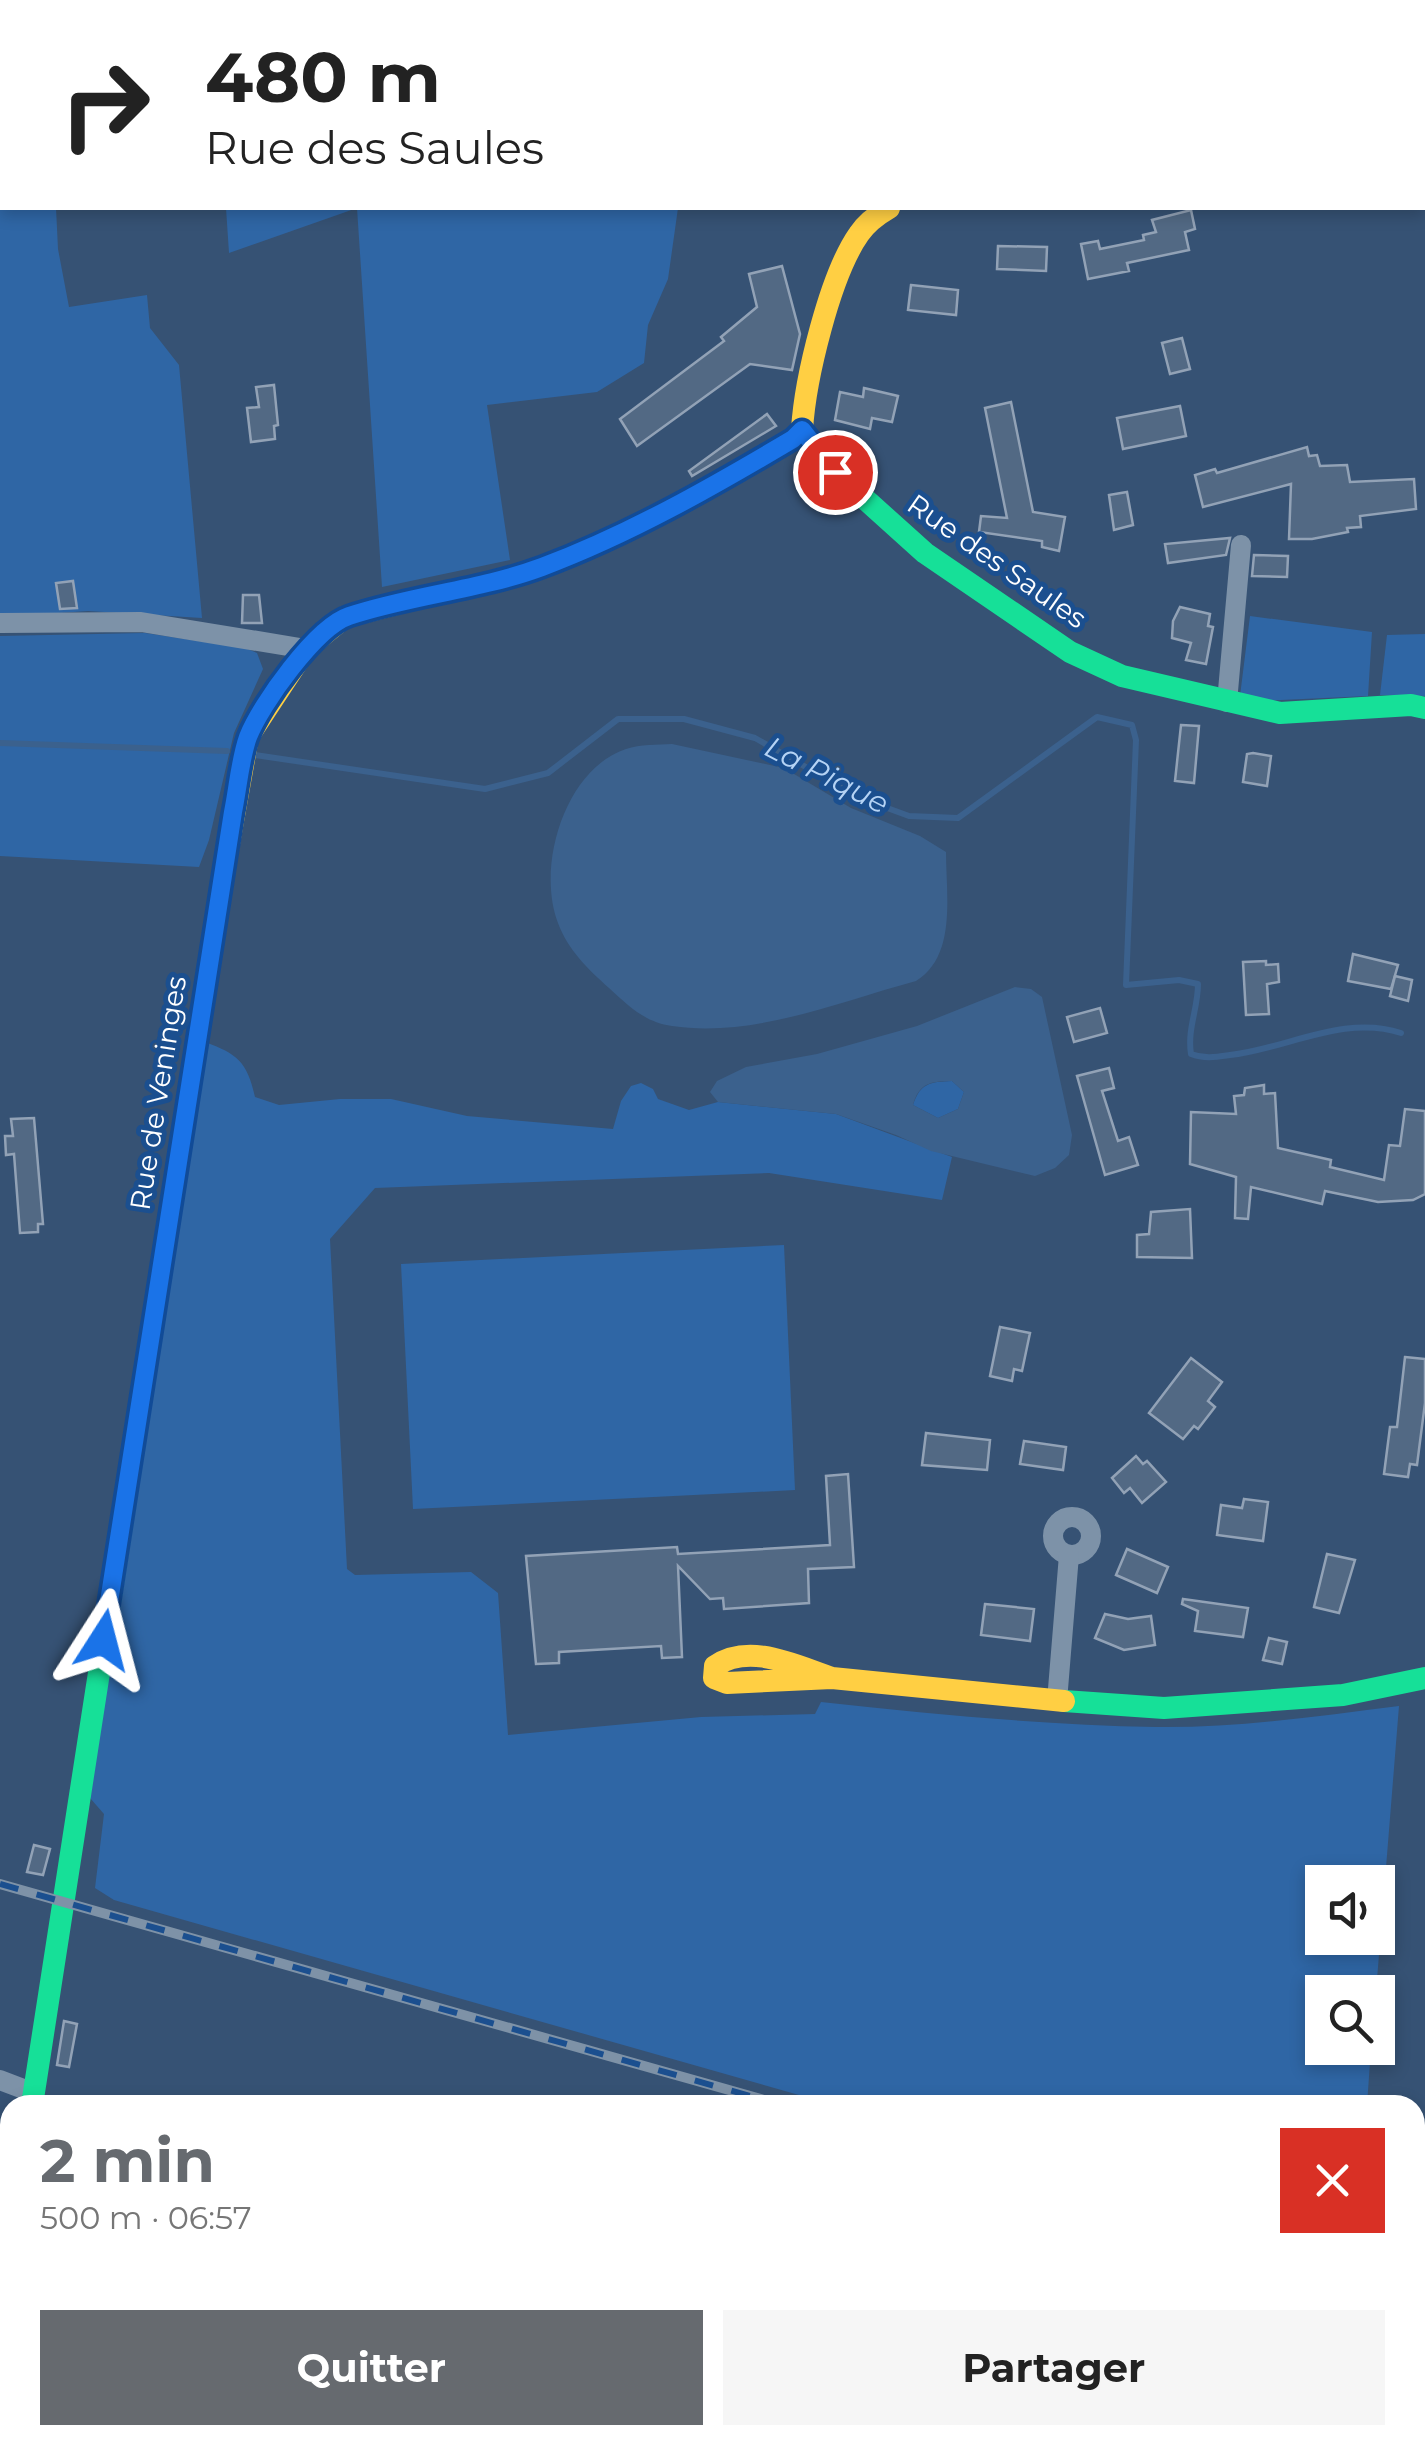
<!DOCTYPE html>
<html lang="fr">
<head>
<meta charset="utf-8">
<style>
  :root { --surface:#fff; --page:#f6f6f6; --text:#222; --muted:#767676; --accent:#666a6f }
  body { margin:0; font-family:Montserrat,sans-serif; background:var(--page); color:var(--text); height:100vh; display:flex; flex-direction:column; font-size:38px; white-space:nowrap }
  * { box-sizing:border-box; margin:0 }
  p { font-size:32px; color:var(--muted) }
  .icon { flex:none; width:55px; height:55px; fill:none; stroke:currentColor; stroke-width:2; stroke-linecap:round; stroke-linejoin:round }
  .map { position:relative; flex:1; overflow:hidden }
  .side { position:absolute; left:0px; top:2095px; width:1425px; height:350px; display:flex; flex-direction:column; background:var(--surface); border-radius:30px 30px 0 0; box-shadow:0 5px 15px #0003 }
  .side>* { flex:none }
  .hud { position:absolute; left:0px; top:0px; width:1425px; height:210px; box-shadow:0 5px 15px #0003; background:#fff; color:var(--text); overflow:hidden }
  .buttons { position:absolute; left:1305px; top:1865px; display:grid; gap:20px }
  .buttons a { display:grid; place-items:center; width:90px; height:90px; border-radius:0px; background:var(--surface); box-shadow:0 5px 15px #0003; font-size:50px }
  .pin { position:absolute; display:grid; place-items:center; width:85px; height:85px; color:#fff; margin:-42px; border:5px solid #fff; border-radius:50%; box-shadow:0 2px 10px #0007 }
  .me { position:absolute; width:110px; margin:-55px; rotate:9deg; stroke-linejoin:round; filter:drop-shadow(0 0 8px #0008) }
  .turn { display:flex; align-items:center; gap:35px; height:210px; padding:0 40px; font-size:45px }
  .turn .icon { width:130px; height:130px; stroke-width:2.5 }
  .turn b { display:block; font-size:70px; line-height:85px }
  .round { display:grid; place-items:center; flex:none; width:105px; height:105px; border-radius:0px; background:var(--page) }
  .overview { display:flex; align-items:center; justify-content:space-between; height:170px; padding:0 40px }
  h1 { font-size:60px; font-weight:700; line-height:75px; color:var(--accent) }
  .button { display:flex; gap:20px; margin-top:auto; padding:20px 40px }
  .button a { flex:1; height:115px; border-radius:0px; background:var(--accent); color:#fff; font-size:40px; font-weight:700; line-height:115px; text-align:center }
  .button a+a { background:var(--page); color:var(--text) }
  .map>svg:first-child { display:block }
</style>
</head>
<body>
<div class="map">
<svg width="1425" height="2445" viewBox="0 0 1425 2445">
  <rect width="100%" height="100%" fill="#365274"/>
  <g fill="#2f66a5" fill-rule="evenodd">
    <polygon points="0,0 164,0 164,2 2,2 2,208 56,208 58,249 69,307 147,295 150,328 179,365 202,618 88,611 0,617"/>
    <rect x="285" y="0" width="452" height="2"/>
    <polygon points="226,208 678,208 668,279 648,325 644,363 597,392 487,405 510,560 382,587 357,208 229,253"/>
    <polygon points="1250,616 1372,632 1368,696 1260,701 1240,696"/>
    <polygon points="145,633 245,648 257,653 263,669 234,733 209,840 199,867 0,856 0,636"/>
    <polygon points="1425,634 1425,696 1380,695 1387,635"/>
    <path d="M205 1042C237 1054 247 1061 255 1097L279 1105 340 1099H391L467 1116 613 1129 621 1101 631 1086 641 1083 653 1089 658 1099 689 1110 718 1102 836 1114 952 1157 942 1200 769 1173 375 1188 330 1239 347 1569 355 1575 471 1572 498 1593 508 1735 701 1717 815 1714 821 1702C932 1714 1044 1725 1156 1727 1237 1728 1319 1716 1399 1706L1376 1992H1322V2048H1371L1367 2105H834L114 1900 95 1888 104 1814 90 1798ZM1322 1882H1378V1938H1322Z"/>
    <path d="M952 1081 964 1092 958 1109 938 1118 913 1105C920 1083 930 1082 952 1081Z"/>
    <polygon points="784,1245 795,1490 413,1509 401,1264"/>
    <polygon points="1415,2150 1425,2151 1425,2269 1415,2267"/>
  </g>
  <g fill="#3b618d" fill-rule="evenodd">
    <path d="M672 744 784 768 851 808 920 836 946 852C946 895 957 956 916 981 838 1002 754 1038 672 1026 644 1022 629 1006 609 988 588 969 568 950 558 923 536 866 565 769 626 749 640 744 658 745 672 744Z"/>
    <path d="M1015 987 1031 989 1042 997 1072 1135 1069 1155 1055 1168 1035 1176 931 1151 896 1135 836 1114 718 1102 710 1092 717 1081 746 1067 817 1054 917 1026ZM952 1081 964 1092 958 1109 938 1118 913 1105C919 1083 931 1081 952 1081Z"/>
  </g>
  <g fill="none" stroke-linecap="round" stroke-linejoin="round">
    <g stroke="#3b618d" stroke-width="6">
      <polyline points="0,743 227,751"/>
      <path d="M255 755 485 789 548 773 618 719H684L755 738 860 798 909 816 958 818 1097 717 1132 725 1136 740 1126 985 1179 980 1198 984C1198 1009 1187 1029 1191 1054 1204 1059 1216 1057 1230 1055 1286 1049 1344 1014 1401 1033"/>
    </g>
  </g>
  <g fill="#526984" stroke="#92a2b6" stroke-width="2.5">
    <polygon points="1191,210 1195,229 1185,232 1189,250 1127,263 1129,271 1088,279 1081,244 1098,241 1100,249 1144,240 1143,235 1156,232 1152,220"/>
    <polygon points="998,246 1047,247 1046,271 997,269"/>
    <polygon points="782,266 800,334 792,370 750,364 637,446 620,419 724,341 721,337 757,307 749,274"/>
    <polygon points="911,285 958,290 956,315 908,310"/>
    <polygon points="1182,338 1190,369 1170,374 1162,343"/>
    <polygon points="274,385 278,425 274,426 275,439 251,442 247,408 259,407 256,387"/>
    <polygon points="864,388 898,396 892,422 872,418 870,429 835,420 840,392 863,397"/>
    <polygon points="1011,402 1033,512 1065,517 1059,551 1042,547 1042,541 979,532 981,516 1007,518 985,408"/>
    <polygon points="1180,406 1186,436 1123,449 1117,418"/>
    <polygon points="767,414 776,426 692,476 689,471"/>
    <polygon points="1307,447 1309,456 1317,455 1320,466 1347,465 1350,482 1414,479 1416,509 1360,516 1361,527 1347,528 1348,532 1312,539 1289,539 1291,484 1203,507 1195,475 1215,469 1217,473"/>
    <polygon points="1127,492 1133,525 1114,530 1109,495"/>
    <polygon points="1230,538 1226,555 1168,563 1165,544"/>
    <polygon points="1254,555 1288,556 1287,577 1252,576"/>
    <polygon points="73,581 77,608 60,609 56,583"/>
    <polygon points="243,595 259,595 262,623 242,623"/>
    <polygon points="1180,607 1210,614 1208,626 1213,627 1206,664 1186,660 1191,643 1172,638 1173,621"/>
    <polygon points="1181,725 1199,726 1194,783 1175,781"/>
    <polygon points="1253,753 1271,756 1267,786 1243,782 1247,754"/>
    <polygon points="1353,954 1398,965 1391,989 1348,981"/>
    <polygon points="1266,961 1266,965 1278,964 1279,982 1267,984 1269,1014 1246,1015 1243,962"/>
    <polygon points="1395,976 1412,980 1408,1001 1390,996"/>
    <polygon points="1100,1008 1107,1033 1074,1042 1067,1017"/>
    <polygon points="1109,1068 1114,1088 1102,1091 1118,1141 1129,1137 1138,1165 1105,1175 1077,1076"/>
    <polygon points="1264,1085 1264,1094 1275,1093 1278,1148 1331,1160 1330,1167 1384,1180 1389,1145 1400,1146 1405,1109 1425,1111 1425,1194 1413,1200 1378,1202 1325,1191 1322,1204 1251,1187 1248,1219 1235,1218 1236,1177 1190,1164 1191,1112 1236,1114 1234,1096 1244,1095 1245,1088"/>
    <polygon points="34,1118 43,1224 38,1224 38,1232 20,1233 14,1154 6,1155 5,1136 13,1136 11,1119"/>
    <polygon points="1190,1209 1192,1258 1137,1257 1137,1235 1149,1234 1151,1212"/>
    <polygon points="1000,1327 1030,1333 1022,1371 1014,1369 1012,1381 990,1376"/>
    <polygon points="1405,1357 1425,1359 1425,1403 1417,1465 1410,1464 1408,1477 1384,1474 1390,1427 1397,1427"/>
    <polygon points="1191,1358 1222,1382 1208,1401 1215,1407 1198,1429 1194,1426 1183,1439 1149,1413"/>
    <polygon points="926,1433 990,1440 987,1470 922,1465"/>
    <polygon points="1024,1441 1066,1447 1063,1470 1020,1464"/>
    <polygon points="1136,1456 1143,1464 1147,1461 1166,1482 1142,1503 1130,1488 1124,1493 1112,1478"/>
    <polygon points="848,1474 854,1567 808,1569 809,1603 724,1609 723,1598 710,1599 678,1566 682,1657 662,1658 661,1646 559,1652 559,1663 536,1664 526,1556 677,1547 678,1554 830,1545 826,1476"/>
    <polygon points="1244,1499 1268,1502 1263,1541 1217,1535 1221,1505 1242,1508"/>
    <polygon points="1127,1549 1168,1567 1157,1593 1116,1575"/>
    <polygon points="1327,1554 1355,1560 1339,1613 1314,1607"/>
    <polygon points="1183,1599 1248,1608 1243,1637 1195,1631 1198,1611 1182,1604"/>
    <polygon points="985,1604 1034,1609 1030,1641 981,1635"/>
    <polygon points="1105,1614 1128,1619 1151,1616 1155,1645 1124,1650 1095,1638"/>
    <polygon points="1269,1638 1287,1642 1282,1664 1263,1660"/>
    <polygon points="34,1845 50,1849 43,1875 27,1872"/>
    <polygon points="64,2021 77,2024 69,2067 57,2065"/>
  </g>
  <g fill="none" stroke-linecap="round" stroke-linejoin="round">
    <g stroke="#7d92a8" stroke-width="20">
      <polyline points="0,623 141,622 306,649"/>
      <polyline points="1227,702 1241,545"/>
      <circle cx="1072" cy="1536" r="19"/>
      <polyline points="1057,1701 1069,1555"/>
      <polyline points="0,2080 34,2093"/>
      <polyline points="1415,2412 1425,2414"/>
      <polyline points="423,2435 442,2445"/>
      <polyline points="378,2445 380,2435"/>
      <polyline points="644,2445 656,2435"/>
    </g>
    <g stroke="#16e098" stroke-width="22">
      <polyline points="1409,2 1414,0"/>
      <polyline points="802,430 835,472 925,553 1070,652 1122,676 1280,713 1411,705 1425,708"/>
      <path d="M423 597C462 588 504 581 541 567 630 534 712 487 793 439L802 430"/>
      <polyline points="1064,1701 1164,1708 1343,1695 1425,1678"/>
      <polyline points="32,2105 218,905"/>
      <polyline points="0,2311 10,2258"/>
    </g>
    <g stroke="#ffcf43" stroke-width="22">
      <path d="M802 430C805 379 830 275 859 234 867 222 877 215 889 208"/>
      <polyline points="218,905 248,737 306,649 345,617 423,597"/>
      <path d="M832 1678C796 1666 750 1642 715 1666L714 1678 727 1683 832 1678 1064 1701"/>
    </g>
    <defs>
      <g id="rail">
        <polyline points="0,1884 782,2105"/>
        <polyline points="1415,2280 1425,2282"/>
      </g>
    </defs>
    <use href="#rail" stroke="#7e92a7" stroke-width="10"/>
    <use href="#rail" stroke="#1b4f8f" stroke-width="6" stroke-dasharray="19" stroke-linecap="butt"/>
  </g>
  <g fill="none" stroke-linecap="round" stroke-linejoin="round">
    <defs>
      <path id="route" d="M103 1640 233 812C238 788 240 759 248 737 261 704 316 627 349 616 412 595 480 590 542 567 630 534 712 487 793 439L802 430 835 472"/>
    </defs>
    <use href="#route" stroke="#114b97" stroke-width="25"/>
    <use href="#route" stroke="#1a73e8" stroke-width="18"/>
  </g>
  <g text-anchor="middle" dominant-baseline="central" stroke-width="10" stroke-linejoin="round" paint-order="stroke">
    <g font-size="28" fill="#fff" stroke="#1b4f8f">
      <text transform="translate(997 561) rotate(35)">Rue des Saules</text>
      <text transform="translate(158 1093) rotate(-81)">Rue de Veninges</text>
    </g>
    <g font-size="30" font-style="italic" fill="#b5d3f5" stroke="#1b4f8f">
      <text transform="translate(827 775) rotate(27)">La Pique</text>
    </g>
  </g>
</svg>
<div class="buttons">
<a><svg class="icon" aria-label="sound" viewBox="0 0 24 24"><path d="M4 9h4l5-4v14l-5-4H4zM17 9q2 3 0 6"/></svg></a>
<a><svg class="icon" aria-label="search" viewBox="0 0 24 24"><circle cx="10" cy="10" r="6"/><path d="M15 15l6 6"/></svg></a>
</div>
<div class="pin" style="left:835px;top:472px;background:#d93025"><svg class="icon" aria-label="arrive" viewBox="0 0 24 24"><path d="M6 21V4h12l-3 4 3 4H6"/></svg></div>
<svg class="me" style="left:103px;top:1640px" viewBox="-20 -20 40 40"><path d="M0-17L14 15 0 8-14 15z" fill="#1a73e8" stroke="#fff" stroke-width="4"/></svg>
<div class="hud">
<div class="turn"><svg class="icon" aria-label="right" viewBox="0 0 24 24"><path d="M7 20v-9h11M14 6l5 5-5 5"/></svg><div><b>480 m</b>Rue des Saules</div></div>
</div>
<section class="side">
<div class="overview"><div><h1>2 min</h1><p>500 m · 06:57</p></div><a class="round" style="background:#d93025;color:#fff"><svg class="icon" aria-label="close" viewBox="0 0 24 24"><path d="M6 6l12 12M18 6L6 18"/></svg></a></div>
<div class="button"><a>Quitter</a><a>Partager</a></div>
</section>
</div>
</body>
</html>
